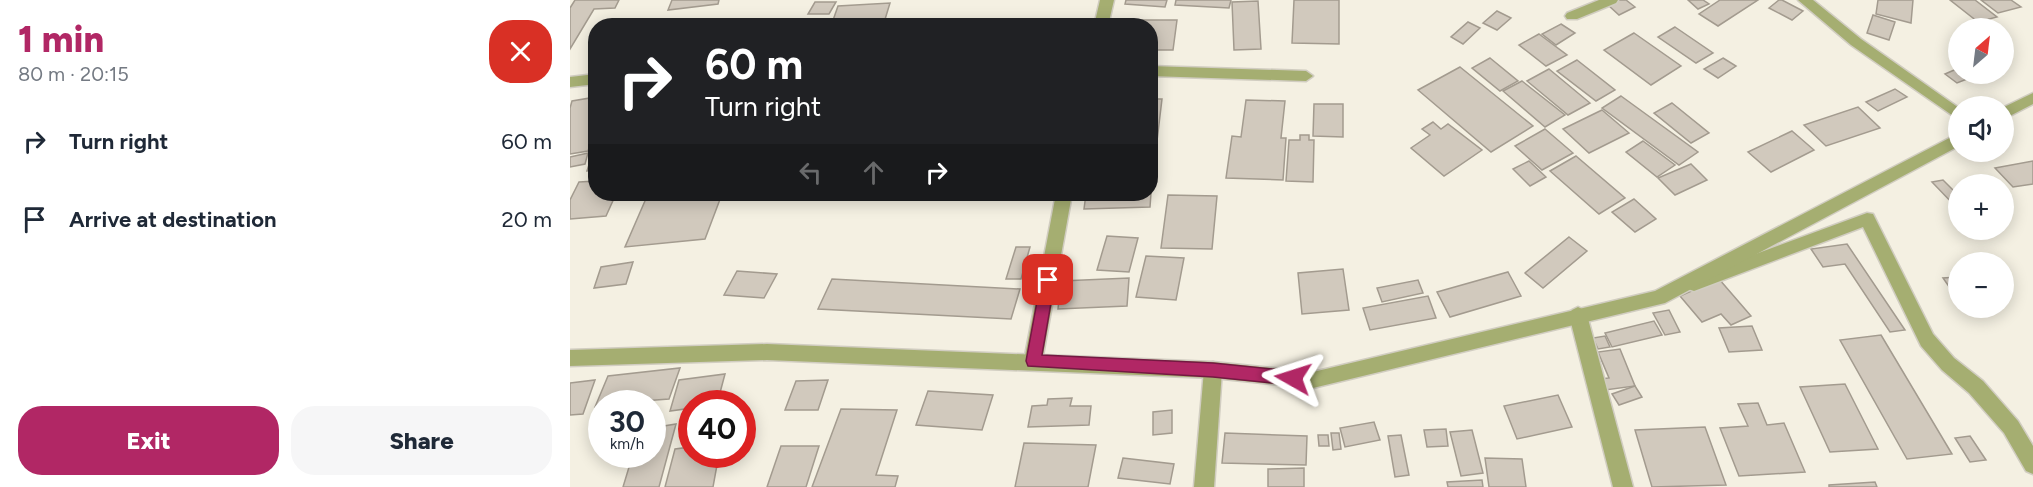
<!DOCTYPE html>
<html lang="en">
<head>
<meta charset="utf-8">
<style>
  :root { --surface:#fff; --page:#f6f6f7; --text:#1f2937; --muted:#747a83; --accent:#b12765 }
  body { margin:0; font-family:Figtree,sans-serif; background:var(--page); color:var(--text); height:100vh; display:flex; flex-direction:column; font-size:22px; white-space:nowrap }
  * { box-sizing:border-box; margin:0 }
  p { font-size:20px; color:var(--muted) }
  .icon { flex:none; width:33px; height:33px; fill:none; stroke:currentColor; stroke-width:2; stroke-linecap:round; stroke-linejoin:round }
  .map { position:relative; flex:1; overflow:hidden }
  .panel { display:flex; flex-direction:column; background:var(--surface); width:570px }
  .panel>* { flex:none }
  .banner { position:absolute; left:18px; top:18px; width:570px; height:183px; border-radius:24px; box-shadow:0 3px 15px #0003; background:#202124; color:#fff; overflow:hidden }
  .needle { width:39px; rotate:28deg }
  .tools { position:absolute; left:1378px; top:18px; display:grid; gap:12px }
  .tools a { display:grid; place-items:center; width:66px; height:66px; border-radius:50%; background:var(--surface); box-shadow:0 3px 15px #0003; font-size:30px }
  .speed { position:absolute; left:18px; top:390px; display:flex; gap:12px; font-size:30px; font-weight:700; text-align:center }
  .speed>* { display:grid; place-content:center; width:78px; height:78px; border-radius:50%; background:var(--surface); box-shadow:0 3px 15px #0003; line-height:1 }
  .speed small { font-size:15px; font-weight:400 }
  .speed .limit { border:9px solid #d22; background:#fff; color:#111 }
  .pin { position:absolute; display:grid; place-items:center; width:51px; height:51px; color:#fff; margin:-26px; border-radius:12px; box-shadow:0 3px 9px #0006 }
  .me { position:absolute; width:66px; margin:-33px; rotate:276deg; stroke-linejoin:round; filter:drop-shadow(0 0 4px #0008) }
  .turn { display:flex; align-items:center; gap:21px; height:126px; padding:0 18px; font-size:27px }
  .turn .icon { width:78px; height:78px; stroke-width:2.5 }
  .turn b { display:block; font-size:42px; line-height:51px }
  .lanes { display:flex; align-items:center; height:57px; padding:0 18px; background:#0003; justify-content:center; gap:30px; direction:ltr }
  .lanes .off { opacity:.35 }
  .round { display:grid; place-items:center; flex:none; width:63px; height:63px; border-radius:24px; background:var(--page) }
  .headline { display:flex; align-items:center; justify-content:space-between; height:102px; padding:0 18px }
  h1 { font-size:36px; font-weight:800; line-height:45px; color:var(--accent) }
  .cta { display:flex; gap:12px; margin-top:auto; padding:12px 18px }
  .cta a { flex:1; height:69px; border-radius:24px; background:var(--accent); color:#fff; font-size:24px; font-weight:800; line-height:69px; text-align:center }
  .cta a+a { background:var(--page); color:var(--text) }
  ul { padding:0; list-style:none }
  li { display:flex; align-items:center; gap:18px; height:78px; padding:0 18px }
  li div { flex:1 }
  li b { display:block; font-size:22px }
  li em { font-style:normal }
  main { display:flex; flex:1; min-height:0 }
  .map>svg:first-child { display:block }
</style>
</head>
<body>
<main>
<section class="panel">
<div class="headline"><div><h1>1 min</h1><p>80 m · 20:15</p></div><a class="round" style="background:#d93025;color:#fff"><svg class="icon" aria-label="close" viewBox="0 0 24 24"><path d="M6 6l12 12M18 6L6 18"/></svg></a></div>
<ul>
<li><svg class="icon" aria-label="right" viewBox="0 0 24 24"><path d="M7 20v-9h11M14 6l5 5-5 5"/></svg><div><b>Turn right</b></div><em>60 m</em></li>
<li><svg class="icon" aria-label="arrive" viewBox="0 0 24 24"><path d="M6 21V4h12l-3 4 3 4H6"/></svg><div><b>Arrive at destination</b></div><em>20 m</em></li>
</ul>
<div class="cta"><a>Exit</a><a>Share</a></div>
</section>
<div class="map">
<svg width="1463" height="487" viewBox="0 0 1463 487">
  <rect width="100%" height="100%" fill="#f4f0e2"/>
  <g fill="#d1c9bd" stroke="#a39b8f" stroke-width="1.5">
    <polygon points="5,0 49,0 45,8 24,9 0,49 0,8"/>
    <polygon points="102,0 149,0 148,4 98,10"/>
    <polygon points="556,0 597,0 595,7 555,4"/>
    <polygon points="606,0 661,0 659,8 605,5"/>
    <polygon points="724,0 769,0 769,44 722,43"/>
    <polygon points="1049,0 1056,0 1065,7 1049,15 1038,5"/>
    <polygon points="1118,0 1133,0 1139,4 1128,9"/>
    <polygon points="1150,0 1188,0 1148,26 1129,14"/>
    <polygon points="1209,0 1212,0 1233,11 1222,20 1199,8"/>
    <polygon points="1308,0 1343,0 1341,23 1306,14"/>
    <polygon points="1380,0 1405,0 1427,17 1408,22"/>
    <polygon points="1411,0 1441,0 1451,7 1428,13"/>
    <polygon points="688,1 691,49 664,50 662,2"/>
    <polygon points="245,2 266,2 259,14 238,14"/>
    <polygon points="320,3 313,26 261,26 268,6"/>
    <polygon points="927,11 941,18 927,30 913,23"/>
    <polygon points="1303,15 1325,22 1319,40 1297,33"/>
    <polygon points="570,20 607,20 603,50 580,50 580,26 569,26"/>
    <polygon points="898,22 910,28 893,44 881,37"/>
    <polygon points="991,24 1005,33 986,45 972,34"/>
    <polygon points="1105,27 1143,53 1126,63 1088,37"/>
    <polygon points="1064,33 1111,66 1081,85 1034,50"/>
    <polygon points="969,34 997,55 976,66 949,45"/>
    <polygon points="920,58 948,81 930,91 902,68"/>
    <polygon points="1153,58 1166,66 1148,78 1134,69"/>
    <polygon points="1007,60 1045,90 1026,101 987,71"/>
    <polygon points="890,67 963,126 921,152 848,90"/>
    <polygon points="1389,68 1389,74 1410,74 1387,83 1375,74"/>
    <polygon points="979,69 1020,103 998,115 957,81"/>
    <polygon points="952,81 995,115 975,127 933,91"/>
    <polygon points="1325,89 1337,97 1308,111 1296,102"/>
    <polygon points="1051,96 1128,152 1109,165 1032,108"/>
    <polygon points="26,97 26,127 18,151 0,154 0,108 2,101"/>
    <polygon points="580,99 592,99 584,166 580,166"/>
    <polygon points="676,100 715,101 711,138 716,138 713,180 656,178 662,136 671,137"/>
    <polygon points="1102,103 1139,133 1121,143 1084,113"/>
    <polygon points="744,104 773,104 773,137 743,136"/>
    <polygon points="1288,107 1310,128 1256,146 1234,125"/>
    <polygon points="1032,110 1059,133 1019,153 993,129"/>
    <polygon points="863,122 871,129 878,124 912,150 874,176 841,148 860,135 852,129"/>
    <polygon points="975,129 1003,153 972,170 945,146"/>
    <polygon points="1222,131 1244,150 1201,172 1178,152"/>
    <polygon points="730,135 739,135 739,140 744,140 743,182 716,181 719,140 730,140"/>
    <polygon points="1073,141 1105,165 1087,177 1056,152"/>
    <polygon points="26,143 26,170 17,171"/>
    <polygon points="18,153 15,164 0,167 0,157"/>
    <polygon points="1006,156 1055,198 1029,214 980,171"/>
    <polygon points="959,161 976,177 960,186 943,169"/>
    <polygon points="1463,161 1463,184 1443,187 1425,168"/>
    <polygon points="1121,164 1137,180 1105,195 1088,178"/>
    <polygon points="580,179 582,179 580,207 514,209 516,194 580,194"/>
    <polygon points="1373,180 1389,196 1389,205 1385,206 1362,182"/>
    <polygon points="26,181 26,194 46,194 36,216 0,219 0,200 9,182"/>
    <polygon points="78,194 152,194 135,239 55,247"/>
    <polygon points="598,195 647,196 642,249 591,248"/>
    <polygon points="1064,199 1086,219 1065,232 1042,212"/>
    <polygon points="537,236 568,238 559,272 527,270"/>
    <polygon points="999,237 1017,251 973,288 955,273"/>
    <polygon points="1277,244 1335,330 1320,332 1275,264 1253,267 1241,249"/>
    <polygon points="446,247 460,247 451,279 436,279"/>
    <polygon points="576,256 614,258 606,300 566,297"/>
    <polygon points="63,262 56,284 24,288 31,267"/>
    <polygon points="773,269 779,310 732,314 728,273"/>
    <polygon points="167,271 207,274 194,298 154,295"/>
    <polygon points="938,272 951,296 880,317 867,292"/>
    <polygon points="1389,277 1389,301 1373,278"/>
    <polygon points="559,278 557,306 488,309 491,281"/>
    <polygon points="262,279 450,289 441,319 248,309"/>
    <polygon points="1149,279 1181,316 1161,325 1151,314 1132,322 1110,296"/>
    <polygon points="848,280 853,293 812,302 807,288"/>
    <polygon points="858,296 866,318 800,330 793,308"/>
    <polygon points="1099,310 1110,332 1095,335 1083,313"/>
    <polygon points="1084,321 1092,335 1042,347 1035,333"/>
    <polygon points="1182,326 1192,350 1159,352 1149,328"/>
    <polygon points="1311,335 1382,454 1337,459 1270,340"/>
    <polygon points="1035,336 1040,347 1028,349 1023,338"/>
    <polygon points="1050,349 1065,386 1035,390 1031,379 1039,378 1028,352"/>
    <polygon points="110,368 99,399 32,404 32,406 25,407 38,376"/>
    <polygon points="155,374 147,404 122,404 122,408 100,411 109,380"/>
    <polygon points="25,380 13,414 0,415 0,383"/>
    <polygon points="258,380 248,410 215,410 226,381"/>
    <polygon points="1275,384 1308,449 1260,452 1230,387"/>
    <polygon points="1065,386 1072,397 1049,405 1042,394"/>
    <polygon points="358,391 423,395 412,430 346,425"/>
    <polygon points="988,395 1002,427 947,439 934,406"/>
    <polygon points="502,398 500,406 521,406 519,425 458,427 462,406 477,405 478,399"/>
    <polygon points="1188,403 1197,425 1214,423 1235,472 1169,476 1150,428 1178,426 1168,404"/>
    <polygon points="271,409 327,410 306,475 328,476 325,487 242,487"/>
    <polygon points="602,410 602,433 583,435 583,412"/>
    <polygon points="804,422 810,440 775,447 770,428"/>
    <polygon points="106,424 89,487 53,487 63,454 82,454 82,428"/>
    <polygon points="1135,427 1156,485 1082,487 1065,430"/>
    <polygon points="876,429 878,446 857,447 854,430"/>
    <polygon points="902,430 913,473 891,476 880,432"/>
    <polygon points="655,433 737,436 736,465 652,463"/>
    <polygon points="761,433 769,433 771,449 763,450"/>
    <polygon points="748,435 758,435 759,446 749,446"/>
    <polygon points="831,435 839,475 825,477 818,436"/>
    <polygon points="1400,436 1416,460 1400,462 1385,438"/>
    <polygon points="121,442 122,454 149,454 143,487 95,487 105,449 120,447"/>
    <polygon points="454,443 526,445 518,487 445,487"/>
    <polygon points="211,446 249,446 236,487 197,487"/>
    <polygon points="553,458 604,464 600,484 548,478"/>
    <polygon points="915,458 952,459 956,487 919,487"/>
    <polygon points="734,468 734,487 698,487 698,469"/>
    <polygon points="912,480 913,487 878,487 877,482"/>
    <polygon points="1305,482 1307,487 1259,487 1259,485"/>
  </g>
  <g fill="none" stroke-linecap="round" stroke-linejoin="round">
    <defs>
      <g id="minor">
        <polygon points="530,0 544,0 538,26 524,26"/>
        <polygon points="1029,0 1048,0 1046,3 1007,19 997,19 995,16 997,13"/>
        <polygon points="1228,0 1243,0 1291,39 1389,108 1389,120 1281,45"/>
        <polygon points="580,66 736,71 743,76 736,81 580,76"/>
        <polygon points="26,74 26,84 0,87 0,77"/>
        <polygon points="486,194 502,194 472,361 469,367 463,369 457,367 454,361"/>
        <polygon points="1297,213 1303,214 1363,334 1384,358 1413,381 1448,421 1463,446 1463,474 1456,471 1434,433 1399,393 1372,370 1351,346 1293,227 1124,291 1118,289 1115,284 1118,279"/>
        <polygon points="1008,307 1014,310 1017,315 1063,487 1043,487 999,315 1002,310"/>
        <polygon points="643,362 649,364 652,370 644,487 624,487 634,370 637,364"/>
      </g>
      <g id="tertiary">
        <polygon points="1463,93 1463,104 1434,119 1434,107"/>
        <polygon points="1389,133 1389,146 1095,303 743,388 643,378 197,360 0,366 0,350 197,344 643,362 743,372 1085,291"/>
      </g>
    </defs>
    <use href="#minor" stroke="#d1cdc1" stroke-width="3"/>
    <use href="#tertiary" stroke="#d1cdc1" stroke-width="3"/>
    <use href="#minor" fill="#a5ae71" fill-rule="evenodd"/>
    <use href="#tertiary" fill="#a5ae71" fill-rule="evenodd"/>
  </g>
  <polygon fill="#b12765" stroke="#731942" stroke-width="1.5" points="478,274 483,276 485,280 472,355 643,363 723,371 729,373 731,378 729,383 723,385 643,377 458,366 456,361 471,280 473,276"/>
</svg>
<div class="tools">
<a><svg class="needle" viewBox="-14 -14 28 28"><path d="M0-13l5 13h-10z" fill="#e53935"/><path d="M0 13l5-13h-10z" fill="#747a83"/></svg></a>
<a><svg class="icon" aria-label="sound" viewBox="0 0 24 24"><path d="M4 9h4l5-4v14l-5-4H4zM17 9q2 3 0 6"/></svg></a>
<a>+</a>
<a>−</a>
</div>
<div class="speed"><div>30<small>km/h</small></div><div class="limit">40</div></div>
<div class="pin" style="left:478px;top:280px;background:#d93025"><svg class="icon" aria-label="arrive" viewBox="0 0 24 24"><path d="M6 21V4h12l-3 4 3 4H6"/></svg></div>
<svg class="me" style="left:723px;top:378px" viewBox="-20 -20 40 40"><path d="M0-17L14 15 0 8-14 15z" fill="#b12765" stroke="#fff" stroke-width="4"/></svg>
<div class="banner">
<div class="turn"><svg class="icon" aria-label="right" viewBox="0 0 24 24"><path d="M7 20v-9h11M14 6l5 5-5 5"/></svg><div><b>60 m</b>Turn right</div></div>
<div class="lanes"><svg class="icon off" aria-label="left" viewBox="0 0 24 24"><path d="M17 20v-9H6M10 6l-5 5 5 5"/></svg><svg class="icon off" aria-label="ahead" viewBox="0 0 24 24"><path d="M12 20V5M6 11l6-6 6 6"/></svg><svg class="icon" aria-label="right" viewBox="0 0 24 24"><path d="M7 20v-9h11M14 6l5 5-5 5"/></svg></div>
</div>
</div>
</main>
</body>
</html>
